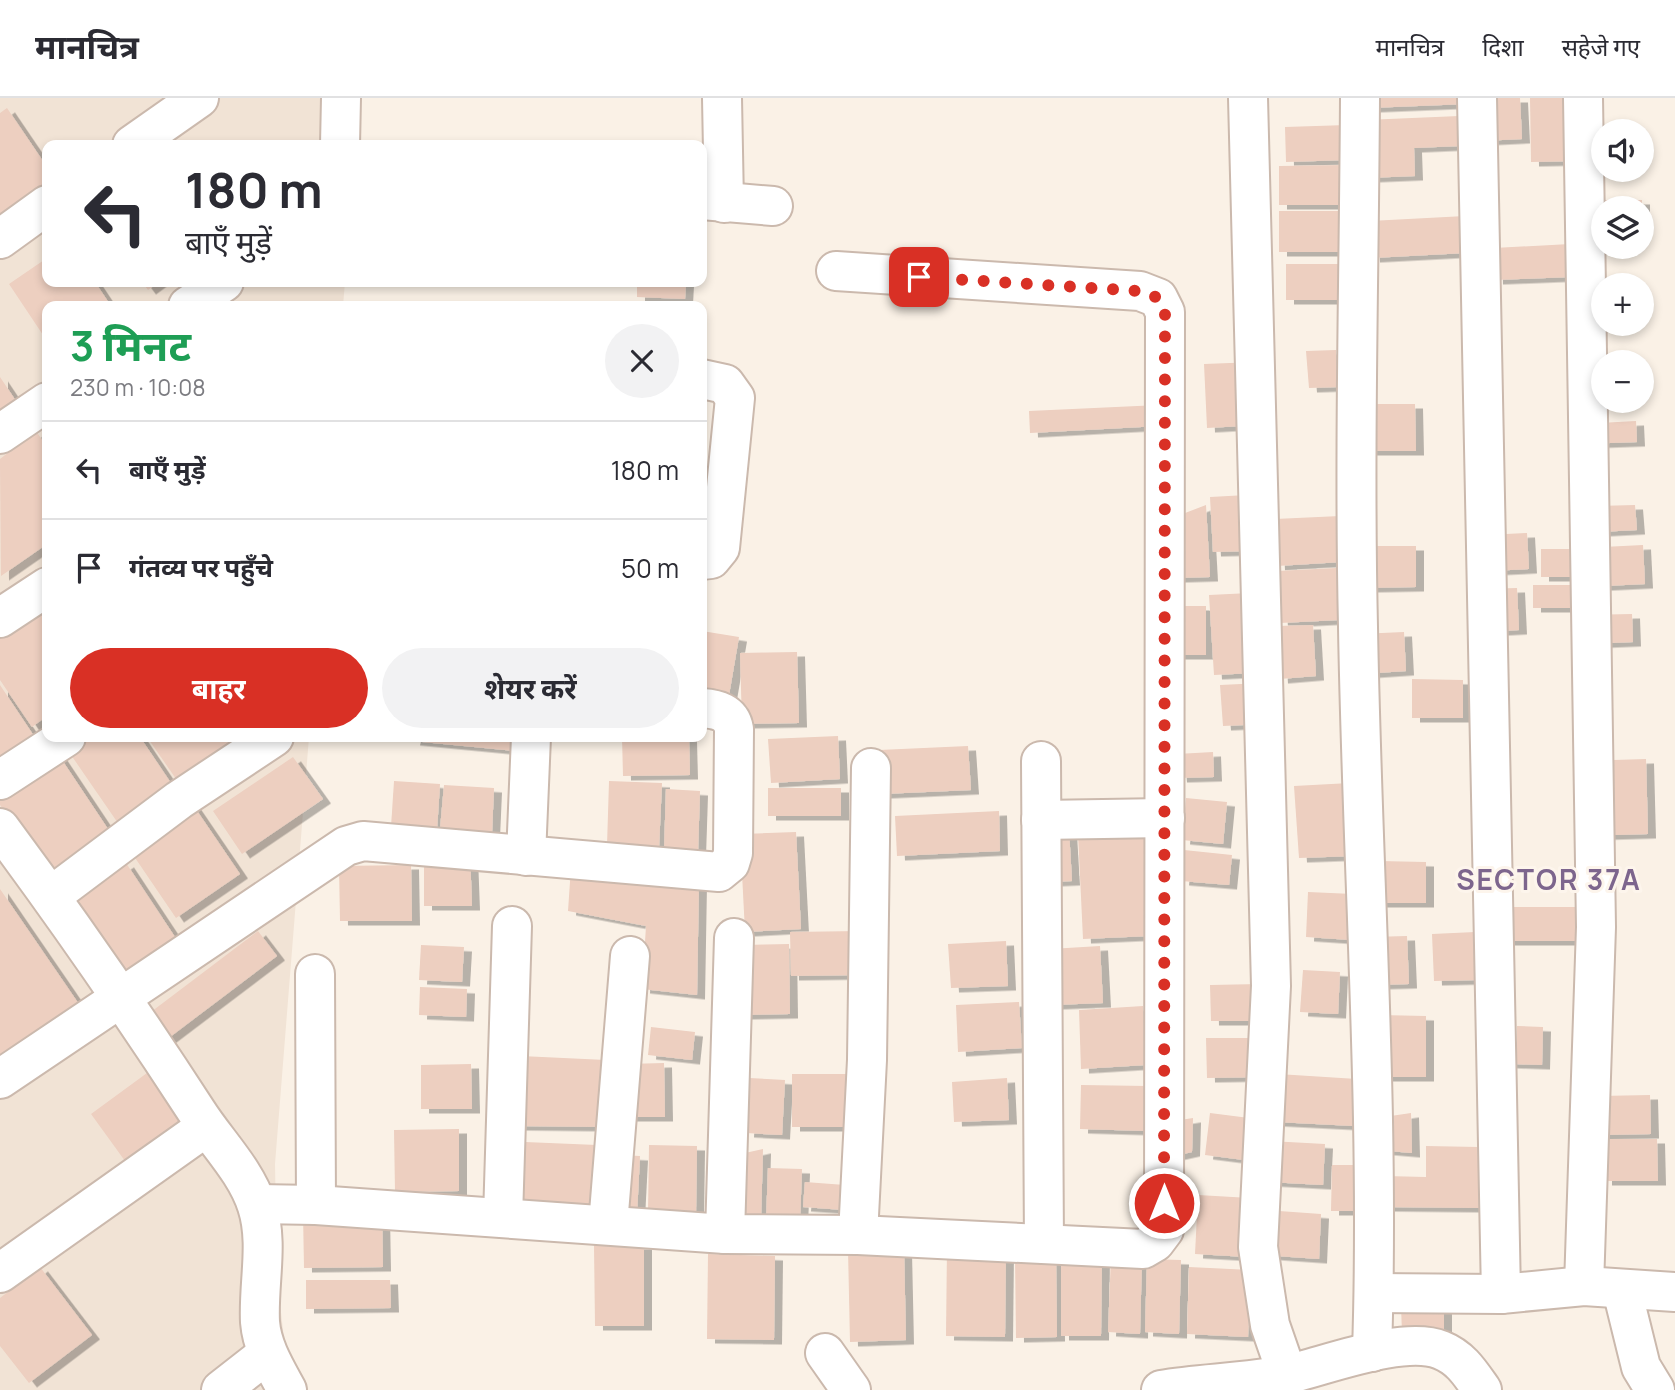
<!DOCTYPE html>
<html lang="hi">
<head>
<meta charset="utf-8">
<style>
  :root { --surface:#fff; --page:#f2f2f3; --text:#2b2b33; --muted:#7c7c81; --line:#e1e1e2; --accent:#d93025 }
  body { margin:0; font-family:Manrope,"Noto Sans Devanagari",sans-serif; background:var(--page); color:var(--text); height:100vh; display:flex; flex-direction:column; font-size:26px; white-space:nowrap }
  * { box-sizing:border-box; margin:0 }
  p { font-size:23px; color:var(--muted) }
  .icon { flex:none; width:38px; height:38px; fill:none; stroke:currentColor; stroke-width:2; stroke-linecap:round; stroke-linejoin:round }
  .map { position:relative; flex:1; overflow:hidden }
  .details { position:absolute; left:42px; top:203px; width:665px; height:441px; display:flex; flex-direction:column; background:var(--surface); border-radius:14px; box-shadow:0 4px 10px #0003 }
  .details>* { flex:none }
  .hud { position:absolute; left:42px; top:42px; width:665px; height:147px; border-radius:14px; box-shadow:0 4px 10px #0003; background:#fff; color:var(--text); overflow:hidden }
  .controls { position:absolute; left:1591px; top:21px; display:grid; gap:14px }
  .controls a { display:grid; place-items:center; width:63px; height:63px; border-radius:50%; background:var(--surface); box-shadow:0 4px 10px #0003; font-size:35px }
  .pin { position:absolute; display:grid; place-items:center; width:60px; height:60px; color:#fff; margin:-30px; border-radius:14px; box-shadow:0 4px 10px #0006 }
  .me { position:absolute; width:77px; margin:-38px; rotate:0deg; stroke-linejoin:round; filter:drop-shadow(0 0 5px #0008) }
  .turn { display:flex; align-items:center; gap:24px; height:147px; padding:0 28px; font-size:32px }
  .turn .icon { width:91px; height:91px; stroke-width:2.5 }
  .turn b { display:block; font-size:49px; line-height:60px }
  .round { display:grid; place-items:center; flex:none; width:74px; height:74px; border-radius:37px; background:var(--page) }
  .head { display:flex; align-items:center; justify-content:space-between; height:119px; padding:0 28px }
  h1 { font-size:42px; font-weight:700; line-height:52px; color:#1e9e55 }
  .primary-button { display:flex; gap:14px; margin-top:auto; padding:14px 28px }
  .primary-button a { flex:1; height:80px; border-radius:42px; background:var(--accent); color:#fff; font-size:28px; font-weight:700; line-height:80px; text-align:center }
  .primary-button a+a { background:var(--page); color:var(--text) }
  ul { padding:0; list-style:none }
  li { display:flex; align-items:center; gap:21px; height:98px; padding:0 28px; border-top:2px solid var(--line) }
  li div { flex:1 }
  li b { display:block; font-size:26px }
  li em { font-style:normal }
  header { display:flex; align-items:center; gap:42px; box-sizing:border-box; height:98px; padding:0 35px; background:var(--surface); border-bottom:2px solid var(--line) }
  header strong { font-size:33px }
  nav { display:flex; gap:38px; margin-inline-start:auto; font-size:24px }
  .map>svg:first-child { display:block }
</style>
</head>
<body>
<header>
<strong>मानचित्र</strong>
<nav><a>मानचित्र</a><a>दिशा</a><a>सहेजे गए</a></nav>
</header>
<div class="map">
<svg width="1675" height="1292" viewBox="0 0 1675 1292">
  <defs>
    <filter id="shadow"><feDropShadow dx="8" dy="4.5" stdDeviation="0" flood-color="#0004"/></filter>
  </defs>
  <rect width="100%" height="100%" fill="#faf1e6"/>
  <polygon fill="#f1e3d5" points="0,0 360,0 356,47 47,47 47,184 345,184 343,208 47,208 47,639 309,639 275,1066 277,1179 287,1267 303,1292 0,1292"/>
  <g fill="#edcfc0" filter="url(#shadow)">
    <polygon points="1368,0 1467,0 1467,6 1369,10"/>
    <polygon points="1480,0 1520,0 1522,41 1482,43"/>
    <polygon points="1530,0 1577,0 1578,63 1531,64"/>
    <polygon points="7,10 47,69 47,97 0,125 0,15"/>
    <polygon points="1459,18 1460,48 1414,50 1415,78 1367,80 1365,22"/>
    <polygon points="1347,27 1347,62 1286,64 1285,29"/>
    <polygon points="1347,67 1348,107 1279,107 1279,68"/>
    <polygon points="1596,102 1642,102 1642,110 1603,110"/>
    <rect x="1279" y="113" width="69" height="41"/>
    <polygon points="1465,118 1466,155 1372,160 1370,123"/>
    <polygon points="1570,146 1571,179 1495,182 1494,150"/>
    <polygon points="47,160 47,184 95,184 111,208 47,208 47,243 9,186"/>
    <rect x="1286" y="166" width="67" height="36"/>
    <polygon points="142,184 159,184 148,192"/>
    <polygon points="637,184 686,184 685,201 637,199"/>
    <polygon points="1336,252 1338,289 1309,290 1306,253"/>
    <polygon points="1256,264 1260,327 1207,330 1204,266"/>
    <polygon points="0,279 18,306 0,318"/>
    <polygon points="1366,306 1415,306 1416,353 1366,353"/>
    <polygon points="1159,307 1160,328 1030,335 1029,313"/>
    <polygon points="1636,323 1637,344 1583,346 1581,326"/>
    <polygon points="36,333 47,349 47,446 1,478 0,361"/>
    <polygon points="1247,397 1250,453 1213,454 1210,399"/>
    <polygon points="1206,407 1210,479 1176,480 1172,420"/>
    <polygon points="1635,407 1637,432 1599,434 1597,408"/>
    <polygon points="1340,418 1342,464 1277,468 1275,421"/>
    <polygon points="1527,435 1529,471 1468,474 1466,438"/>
    <polygon points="1643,447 1645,486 1585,489 1583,450"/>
    <polygon points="1365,448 1416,448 1416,489 1365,490"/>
    <rect x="1541" y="451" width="29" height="28"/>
    <polygon points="1336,470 1339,522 1280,525 1277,473"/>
    <polygon points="1533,487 1571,487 1572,510 1533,510"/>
    <polygon points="1517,490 1519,532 1482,534 1479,491"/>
    <polygon points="1250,495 1254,575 1214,577 1209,497"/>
    <polygon points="47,503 47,618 32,629 0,582 0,535"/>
    <rect x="1172" y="508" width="34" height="49"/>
    <polygon points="1632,516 1633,544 1586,546 1584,517"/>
    <polygon points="1313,527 1316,578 1280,581 1277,528"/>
    <polygon points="702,533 739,539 728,603 702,598"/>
    <polygon points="1404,534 1406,573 1362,576 1359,536"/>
    <polygon points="797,554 799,625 742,626 740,555"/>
    <polygon points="1412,581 1463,582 1463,620 1412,620"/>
    <polygon points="1262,585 1265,626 1223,628 1220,587"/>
    <polygon points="0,587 38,644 0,670"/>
    <polygon points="838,638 840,681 771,685 768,641"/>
    <polygon points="90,639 140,639 177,694 122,731 69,654"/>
    <polygon points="147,639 260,639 183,691"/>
    <polygon points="413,639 515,639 514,653 412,643"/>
    <polygon points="622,639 689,639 690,677 623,678"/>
    <polygon points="968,648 971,692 882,696 879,652"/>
    <polygon points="56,653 114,740 52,779 0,707 0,691"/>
    <polygon points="1213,654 1214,679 1179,680 1177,656"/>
    <polygon points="293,659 323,701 242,756 213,713"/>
    <polygon points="1646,661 1648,736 1583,738 1581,663"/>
    <polygon points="394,683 440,686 437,732 391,729"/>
    <polygon points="609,683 662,685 659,750 607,747"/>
    <polygon points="1350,685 1354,758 1299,760 1294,688"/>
    <polygon points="444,687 494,690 492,735 440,731"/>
    <rect x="768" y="690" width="73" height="28"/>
    <polygon points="666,691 700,693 698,754 664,753"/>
    <polygon points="1186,700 1227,704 1223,746 1182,742"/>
    <polygon points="191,704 240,776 176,820 127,748"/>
    <polygon points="999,713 1000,753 897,758 895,718"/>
    <polygon points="1069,732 1072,783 1050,784 1047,733"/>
    <polygon points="1144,732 1150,838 1083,841 1078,736"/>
    <polygon points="796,734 801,831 745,834 740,736"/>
    <polygon points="1184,752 1232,757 1229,787 1181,783"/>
    <polygon points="424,755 470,755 472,808 424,808"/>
    <polygon points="1379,763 1426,764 1426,805 1379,805"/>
    <polygon points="126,765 175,839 120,876 70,801"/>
    <polygon points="411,767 412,823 340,823 339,768"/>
    <polygon points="571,769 699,782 697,897 642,891 646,828 568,813"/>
    <polygon points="0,791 83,912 0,969"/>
    <polygon points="1308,794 1353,796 1351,842 1306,839"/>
    <polygon points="1499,809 1584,809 1585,843 1500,843"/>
    <polygon points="258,833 277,858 166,942 147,917"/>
    <polygon points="860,833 861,877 791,878 790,834"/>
    <polygon points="1475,834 1477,882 1434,883 1432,836"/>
    <polygon points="1407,838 1409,886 1373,887 1371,839"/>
    <polygon points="1006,843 1008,888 951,890 948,846"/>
    <polygon points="789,846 790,916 742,917 744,847"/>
    <polygon points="421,847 464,849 462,884 419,882"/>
    <polygon points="1100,848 1103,905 1053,907 1050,851"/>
    <polygon points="1303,872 1340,874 1338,916 1300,914"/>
    <polygon points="1260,886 1261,923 1211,923 1210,887"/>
    <polygon points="420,889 467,891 466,919 419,917"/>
    <polygon points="1019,904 1022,950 958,954 956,907"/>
    <polygon points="1143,908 1146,967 1081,971 1079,912"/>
    <polygon points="1380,917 1426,918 1426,979 1380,979"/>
    <polygon points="1517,928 1543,929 1542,967 1488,965 1489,942 1517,944"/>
    <polygon points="651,929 695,934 692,962 648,957"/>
    <polygon points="1206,940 1262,940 1263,979 1207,980"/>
    <polygon points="521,958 606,962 605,1029 518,1028"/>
    <polygon points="664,965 665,1019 629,1019 627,966"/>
    <polygon points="471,966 472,1011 421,1011 421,967"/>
    <polygon points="147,975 181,1022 125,1063 91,1016"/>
    <rect x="792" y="976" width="63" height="53"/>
    <polygon points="1278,976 1357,981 1354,1028 1276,1024"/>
    <polygon points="749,980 785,982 782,1037 746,1035"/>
    <polygon points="1007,980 1009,1022 954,1024 952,984"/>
    <polygon points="1081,987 1148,988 1147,1033 1080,1031"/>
    <polygon points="1650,997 1651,1036 1601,1037 1600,998"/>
    <polygon points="1210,1015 1257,1021 1252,1063 1205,1057"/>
    <polygon points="1411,1015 1412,1055 1377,1052 1377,1020"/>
    <polygon points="1193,1020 1192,1054 1174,1058 1174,1023"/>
    <polygon points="459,1031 459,1093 395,1094 394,1032"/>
    <polygon points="1604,1041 1657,1041 1658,1083 1604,1083"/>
    <polygon points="1270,1043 1325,1046 1323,1087 1268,1084"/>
    <polygon points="525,1044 597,1047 594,1108 522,1103"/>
    <polygon points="649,1047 697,1048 696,1115 648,1115"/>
    <polygon points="1426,1048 1479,1049 1479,1110 1385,1109 1385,1078 1426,1079"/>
    <polygon points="763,1051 761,1122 738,1115 736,1057"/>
    <polygon points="620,1057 640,1058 637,1116 618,1111"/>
    <polygon points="1332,1067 1361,1067 1361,1113 1331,1113"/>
    <polygon points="768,1070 802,1071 800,1124 766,1123"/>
    <polygon points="805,1084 845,1087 844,1112 803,1109"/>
    <polygon points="1198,1097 1250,1100 1247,1159 1195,1156"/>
    <polygon points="1265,1112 1321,1116 1319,1161 1262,1157"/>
    <polygon points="382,1114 383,1169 304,1170 303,1115"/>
    <polygon points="594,1147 644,1147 644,1228 595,1228"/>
    <polygon points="947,1148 1006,1149 1005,1239 946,1238"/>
    <polygon points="904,1150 906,1242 850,1244 848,1151"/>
    <polygon points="1061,1153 1102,1154 1101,1238 1061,1238"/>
    <polygon points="708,1156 775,1158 774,1242 707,1241"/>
    <polygon points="1015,1157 1056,1157 1057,1239 1016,1240"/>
    <polygon points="1111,1158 1142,1159 1140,1236 1108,1234"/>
    <polygon points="1147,1161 1181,1162 1179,1236 1145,1234"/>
    <polygon points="40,1169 92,1237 29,1285 0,1248 0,1200"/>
    <polygon points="1189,1169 1251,1172 1248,1239 1187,1236"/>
    <polygon points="306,1182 390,1182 391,1210 306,1211"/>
    <polygon points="1401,1208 1444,1208 1444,1235 1402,1235"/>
  </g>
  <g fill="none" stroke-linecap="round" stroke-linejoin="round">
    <defs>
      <g id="minor">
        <polyline points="722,0 724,105"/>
        <polyline points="1248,0 1271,888 1258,1149 1270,1227 1287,1276"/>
        <path d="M1360 0C1359 176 1354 353 1358 529 1362 771 1380 1012 1372 1254"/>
        <polyline points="1477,0 1501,1196"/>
        <polyline points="1583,0 1596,829 1584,1188"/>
        <polyline points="132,47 199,0"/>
        <polyline points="340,47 341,0"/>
        <polyline points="702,102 773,108"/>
        <polyline points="0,141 47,107"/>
        <polyline points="188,208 224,184"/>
        <polyline points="702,281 725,286 735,300 720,450 711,461 702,462"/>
        <polyline points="0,336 47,304"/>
        <polyline points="0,520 47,489"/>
        <polyline points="1041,663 1044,1146"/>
        <polyline points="0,682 66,639"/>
        <polyline points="1041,722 1165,720"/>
        <path d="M0 730C69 823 134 917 197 1014 216 1044 246 1073 257 1108 269 1145 258 1185 260 1224 262 1249 275 1270 287 1292"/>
        <polyline points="526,758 531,639"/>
        <polyline points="51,798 179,702 274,639"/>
        <polyline points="315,876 316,1107"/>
        <path d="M0 981 346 748 363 743 719 774 730 765 733 755 734 631C731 614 717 611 702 610"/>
        <polyline points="257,1106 316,1107 725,1136 858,1137 1143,1151 1155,1144 1164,1132 1165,214 1158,200 1140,193 836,173"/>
        <polyline points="503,1120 512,828"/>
        <polyline points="608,1127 630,858"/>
        <polyline points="725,1136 734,840"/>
        <polyline points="858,1137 867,962 871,670"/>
        <polyline points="0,1175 206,1029"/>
        <polyline points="1622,1192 1641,1269 1655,1292"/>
        <polyline points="1374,1195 1501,1196 1584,1188 1675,1194"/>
        <polyline points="825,1255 851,1292"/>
        <polyline points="221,1292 267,1256"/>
        <path d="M1161 1292C1203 1285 1247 1285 1289 1276 1328 1267 1404 1237 1441 1252 1461 1260 1470 1275 1482 1292"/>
      </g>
    </defs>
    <use href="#minor" stroke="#cbb9ad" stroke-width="42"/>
    <use href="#minor" stroke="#fff" stroke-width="38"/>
  </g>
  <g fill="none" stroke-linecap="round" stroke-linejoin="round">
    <polyline stroke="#d93025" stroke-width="12" stroke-dasharray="0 21.6" points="919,179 1140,193 1158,200 1165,214 1164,1105"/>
  </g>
  <g text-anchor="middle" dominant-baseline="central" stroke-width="6" stroke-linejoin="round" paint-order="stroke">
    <g font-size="28" font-weight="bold" letter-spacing="2" fill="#7d658d" stroke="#fdf5ec">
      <text x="1549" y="781">SECTOR 37A</text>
    </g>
  </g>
</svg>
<div class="controls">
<a><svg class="icon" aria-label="sound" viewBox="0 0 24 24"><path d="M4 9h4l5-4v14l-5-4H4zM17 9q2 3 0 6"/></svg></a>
<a><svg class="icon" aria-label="layers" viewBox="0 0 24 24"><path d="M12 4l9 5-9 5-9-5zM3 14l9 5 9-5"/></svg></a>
<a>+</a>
<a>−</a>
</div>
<div class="pin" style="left:919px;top:179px;background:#d93025"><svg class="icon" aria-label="arrive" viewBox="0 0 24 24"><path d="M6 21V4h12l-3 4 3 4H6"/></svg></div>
<svg class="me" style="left:1164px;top:1105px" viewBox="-20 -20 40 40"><circle r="17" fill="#d93025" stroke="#fff" stroke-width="3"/><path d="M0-11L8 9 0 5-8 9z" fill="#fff"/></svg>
<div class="hud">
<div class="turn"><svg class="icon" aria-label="left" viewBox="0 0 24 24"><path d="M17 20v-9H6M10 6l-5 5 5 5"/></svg><div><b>180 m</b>बाएँ मुड़ें</div></div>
</div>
<section class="details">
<div class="head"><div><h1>3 मिनट</h1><p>230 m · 10:08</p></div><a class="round"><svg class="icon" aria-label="close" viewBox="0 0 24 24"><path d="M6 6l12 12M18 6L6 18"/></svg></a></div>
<ul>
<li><svg class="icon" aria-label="left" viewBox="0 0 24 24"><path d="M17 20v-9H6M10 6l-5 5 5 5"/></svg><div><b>बाएँ मुड़ें</b></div><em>180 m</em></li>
<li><svg class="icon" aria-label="arrive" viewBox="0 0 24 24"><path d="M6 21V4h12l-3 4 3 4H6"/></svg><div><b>गंतव्य पर पहुँचे</b></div><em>50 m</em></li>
</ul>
<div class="primary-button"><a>बाहर</a><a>शेयर करें</a></div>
</section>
</div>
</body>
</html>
